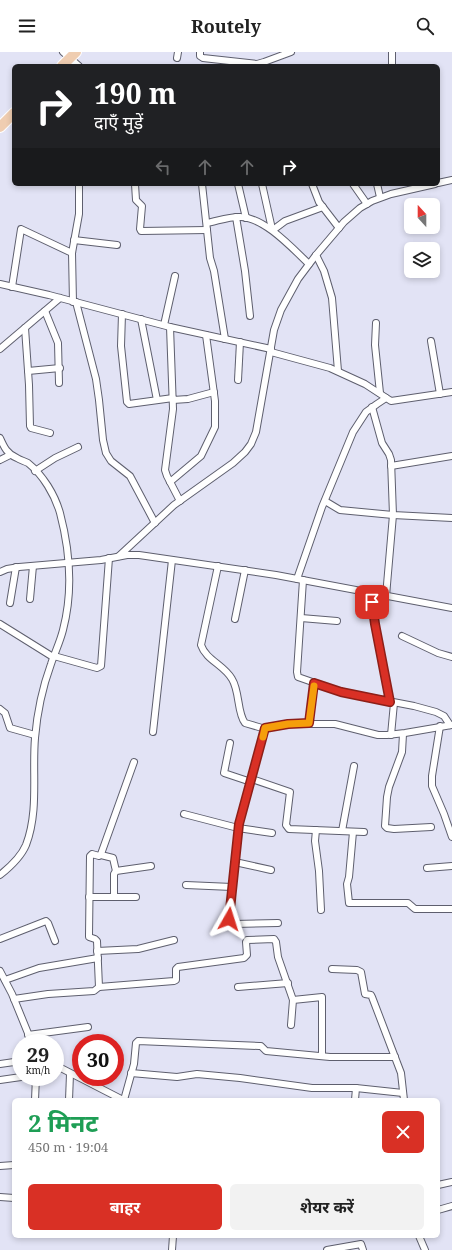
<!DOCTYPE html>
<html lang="hi">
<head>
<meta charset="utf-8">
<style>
  :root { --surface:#fff; --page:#f2f2f2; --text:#222; --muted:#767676; --accent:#d93025 }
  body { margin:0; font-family:"Noto Serif","Noto Sans Devanagari",serif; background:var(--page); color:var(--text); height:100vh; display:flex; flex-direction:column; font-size:15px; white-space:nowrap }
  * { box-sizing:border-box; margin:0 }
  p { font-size:13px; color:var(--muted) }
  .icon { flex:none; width:22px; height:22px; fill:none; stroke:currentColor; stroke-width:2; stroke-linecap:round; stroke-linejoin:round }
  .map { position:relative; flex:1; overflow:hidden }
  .panel { position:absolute; left:12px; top:1046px; width:428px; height:140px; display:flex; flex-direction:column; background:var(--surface); border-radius:6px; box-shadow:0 2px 6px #0003 }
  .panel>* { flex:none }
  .top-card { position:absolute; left:12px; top:12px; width:428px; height:122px; border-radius:6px; box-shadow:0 2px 6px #0003; background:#202124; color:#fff; overflow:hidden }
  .needle { width:26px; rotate:339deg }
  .fabs { position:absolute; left:404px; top:146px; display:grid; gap:8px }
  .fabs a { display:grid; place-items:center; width:36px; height:36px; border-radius:6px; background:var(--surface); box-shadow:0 2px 6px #0003; font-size:20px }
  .speed { position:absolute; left:12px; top:982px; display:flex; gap:8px; font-size:20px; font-weight:700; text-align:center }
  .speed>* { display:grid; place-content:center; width:52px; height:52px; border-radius:50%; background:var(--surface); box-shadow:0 2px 6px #0003; line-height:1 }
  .speed small { font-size:10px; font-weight:400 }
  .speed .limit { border:6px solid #d22; background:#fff; color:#111 }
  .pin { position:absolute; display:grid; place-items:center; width:34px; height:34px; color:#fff; margin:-17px; border-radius:8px; box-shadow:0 2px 6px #0006 }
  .me { position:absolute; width:44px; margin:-22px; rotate:6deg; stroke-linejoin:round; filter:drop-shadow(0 0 3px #0008) }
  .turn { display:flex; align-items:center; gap:14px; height:84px; padding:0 16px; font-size:18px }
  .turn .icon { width:52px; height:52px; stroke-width:2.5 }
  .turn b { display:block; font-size:28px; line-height:34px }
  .lanes { display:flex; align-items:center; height:38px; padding:0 16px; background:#0003; justify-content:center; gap:20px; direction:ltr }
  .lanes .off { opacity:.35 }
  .round { display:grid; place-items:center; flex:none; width:42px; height:42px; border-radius:6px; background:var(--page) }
  .overview { display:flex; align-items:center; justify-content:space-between; height:68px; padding:0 16px }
  h1 { font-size:24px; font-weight:700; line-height:30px; color:#1e9e55 }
  .cta { display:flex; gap:8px; margin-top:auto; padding:8px 16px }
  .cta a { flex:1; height:46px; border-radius:6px; background:var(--accent); color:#fff; font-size:16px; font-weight:700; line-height:46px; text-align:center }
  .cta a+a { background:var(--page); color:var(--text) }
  header { display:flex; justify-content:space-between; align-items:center; height:52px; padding:0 16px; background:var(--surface); font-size:18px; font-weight:700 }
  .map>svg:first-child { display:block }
</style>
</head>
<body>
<header><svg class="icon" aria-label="menu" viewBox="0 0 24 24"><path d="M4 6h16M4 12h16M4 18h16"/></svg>Routely<svg class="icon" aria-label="search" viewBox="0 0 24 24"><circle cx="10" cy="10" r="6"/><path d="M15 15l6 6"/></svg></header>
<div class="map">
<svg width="452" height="1198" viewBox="0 0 452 1198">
  <rect width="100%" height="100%" fill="#e2e3f5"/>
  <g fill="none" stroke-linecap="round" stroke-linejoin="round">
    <defs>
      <g id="minor">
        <polyline points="63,0 79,14"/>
        <polyline points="200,0 200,4 203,6 257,12 264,10 291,0"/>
        <polyline points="392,0 392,14"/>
        <polyline points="177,6 178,0"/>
        <polyline points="438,131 452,128"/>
        <polyline points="135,132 136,148 142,154 140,177 141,179 207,178"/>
        <polyline points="202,132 210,206 214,219 225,287"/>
        <polyline points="238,132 246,166"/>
        <polyline points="262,132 272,177"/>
        <polyline points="312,132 319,150 339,176"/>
        <polyline points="353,132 367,152"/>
        <polyline points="377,132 380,145"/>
        <polyline points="236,165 245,219 250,264"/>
        <path d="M207 171C218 169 230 164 241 165 265 166 292 196 309 212"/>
        <polyline points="273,178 285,169 323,155"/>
        <polyline points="74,188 117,193"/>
        <polyline points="316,203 324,219 332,246 338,319"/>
        <polyline points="0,232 49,243 170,275 271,297"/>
        <polyline points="12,235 21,177 72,201"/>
        <polyline points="73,250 72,201 79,162 79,132"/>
        <polyline points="76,250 96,327 99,348 103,388 106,401 111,409 130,424 155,471"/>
        <polyline points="45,259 58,291 59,331"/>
        <polyline points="122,262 121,294 127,350 129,352 173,346"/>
        <polyline points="141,267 157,348"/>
        <polyline points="376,271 375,293 380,341"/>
        <polyline points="164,273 175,224"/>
        <polyline points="170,275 173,357 165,418 167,424 180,449"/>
        <polyline points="25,276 29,333 30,374 31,376 50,381"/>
        <polyline points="431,289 440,342"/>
        <polyline points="0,297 60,246"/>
        <polyline points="271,300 330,316 365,332 391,349 452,340"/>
        <polyline points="28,319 60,316"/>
        <polyline points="238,328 240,290"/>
        <polyline points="173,348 188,347 214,340"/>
        <polyline points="372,355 382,391 389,402 391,408 393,463 386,544"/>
        <path d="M0 386C4 395 7 402 17 406 20 408 24 409 28 411 43 423 55 443 60 461 70 499 73 540 63 578 60 590 55 600 51 612 43 634 37 662 35 686 32 721 39 759 26 793 21 805 10 815 0 823"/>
        <polyline points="0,408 10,403"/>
        <polyline points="391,414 452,404"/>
        <polyline points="35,419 55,406 78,395"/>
        <polyline points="170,430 201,404 215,375 215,349 206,283"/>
        <polyline points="325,449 340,458 393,463 452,466"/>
        <polyline points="119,504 174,453 233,411 245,400 251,392 256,380 274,278 281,258 298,227 316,203 344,170 360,156 372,149 391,142 435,132"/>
        <path d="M218 514 201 593C206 608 224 613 232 627 240 640 237 661 245 671L262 676 288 672H335L378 683H387L405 681 452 673"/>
        <polyline points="0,520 7,517 19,515 101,508 127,503 139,503 276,523 452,556"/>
        <polyline points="297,527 322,455 353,380 366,360 377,352 386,346"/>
        <polyline points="303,528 297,620 298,625 341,640 414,654 436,660 444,664 450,673"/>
        <polyline points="371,541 375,572 390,650"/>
        <polyline points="30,547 33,514"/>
        <polyline points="10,551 16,515"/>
        <polyline points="301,566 337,569"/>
        <polyline points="235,567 245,518"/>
        <polyline points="0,572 53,605"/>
        <polyline points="402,584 438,601 452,605"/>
        <polyline points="54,604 97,616 101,614 109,506"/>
        <polyline points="0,657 5,661 10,676 35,683"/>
        <polyline points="309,671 314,631"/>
        <polyline points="440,674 432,724 432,734 444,762 452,785"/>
        <polyline points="265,676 239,772 229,867 230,870 234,872 278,871"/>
        <polyline points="153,680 172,508"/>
        <polyline points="403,682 402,700 389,735 387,745 385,774 387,776 394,777 431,775"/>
        <polyline points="391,683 394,651"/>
        <polyline points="230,691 224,721 251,730"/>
        <polyline points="252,727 290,740 286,773 289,777 364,780"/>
        <polyline points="184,762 238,776 272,781"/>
        <polyline points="316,778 315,789 319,819 321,858"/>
        <polyline points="342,779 354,714"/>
        <polyline points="353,780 349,825 347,832 349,851 408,851 415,857 452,857"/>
        <polyline points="101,803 113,806 116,819"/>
        <polyline points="235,810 271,818"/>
        <polyline points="427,816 452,814"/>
        <polyline points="186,833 232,835"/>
        <polyline points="89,845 136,845"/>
        <polyline points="114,845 114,822 116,819 151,814"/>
        <polyline points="0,887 46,869 48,871 55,889"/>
        <polyline points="97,899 138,897 174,888"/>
        <polyline points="332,917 357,918 361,920 365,942 371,943 372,945 401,1021 404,1048"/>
        <polyline points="0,919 12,942 32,991"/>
        <polyline points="5,928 39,916 98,906"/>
        <polyline points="99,935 174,929 176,928 176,917 178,915 244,906 247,903 246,890 247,888 274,887 276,890 278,905 293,948"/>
        <polyline points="238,935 288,931"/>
        <polyline points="14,947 48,942 94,939 99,935 97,889 95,887 89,885 89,883 90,804 92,802 99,804 101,802 134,710"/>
        <polyline points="291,973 293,948 322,945 322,1004"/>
        <polyline points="28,983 88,975"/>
        <polyline points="0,1012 21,1009"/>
        <polyline points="55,1013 123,1048"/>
        <polyline points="131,1021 177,1025 197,1022 240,1026 312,1036 356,1036 403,1041"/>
        <polyline points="0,1028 21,1025"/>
        <polyline points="35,1048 36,1025"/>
        <polyline points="69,1048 70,1022"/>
        <polyline points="124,1048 134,1012 136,991 138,989 259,994 261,994 266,999 330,1005 395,1005"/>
        <polyline points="355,1048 356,1036"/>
        <polyline points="0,1114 14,1113"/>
        <polyline points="438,1133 452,1130"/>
        <polyline points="0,1145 14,1146"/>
        <polyline points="438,1158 452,1154"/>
        <polyline points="419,1184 425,1198"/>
        <polyline points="172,1198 173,1184"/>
        <polyline points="327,1198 361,1192 363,1198"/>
      </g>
      <g id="primary">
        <polyline points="62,14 76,0"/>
        <polyline points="0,75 14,61"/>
      </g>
    </defs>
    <use href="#minor" stroke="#5e5f6e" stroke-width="8"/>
    <use href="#primary" stroke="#fff" stroke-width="12"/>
    <use href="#minor" stroke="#fff" stroke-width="6"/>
    <use href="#primary" stroke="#efcdb1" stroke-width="10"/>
  </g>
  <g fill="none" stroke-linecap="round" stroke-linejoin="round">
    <defs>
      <polyline id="route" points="229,867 239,772 265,676 288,672 309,671 314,631 341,640 390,650 375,572 372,550"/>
    </defs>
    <use href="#route" stroke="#8d1f18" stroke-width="10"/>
    <use href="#route" stroke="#d93025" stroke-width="7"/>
    <polyline stroke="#f59e0b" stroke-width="7" points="263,685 265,676 288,672 309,671 314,634"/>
  </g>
</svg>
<div class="fabs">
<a><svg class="needle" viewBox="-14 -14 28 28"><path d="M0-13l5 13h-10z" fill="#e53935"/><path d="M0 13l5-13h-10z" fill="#767676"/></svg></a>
<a><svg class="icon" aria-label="layers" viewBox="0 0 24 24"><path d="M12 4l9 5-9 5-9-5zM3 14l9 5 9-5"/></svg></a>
</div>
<div class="speed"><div>29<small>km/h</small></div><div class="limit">30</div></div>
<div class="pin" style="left:372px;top:550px;background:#d93025"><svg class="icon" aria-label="arrive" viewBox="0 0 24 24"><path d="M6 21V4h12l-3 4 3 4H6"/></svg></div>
<svg class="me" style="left:229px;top:867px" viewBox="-20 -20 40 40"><path d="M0-17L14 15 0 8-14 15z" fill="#d93025" stroke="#fff" stroke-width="4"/></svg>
<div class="top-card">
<div class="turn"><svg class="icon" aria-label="right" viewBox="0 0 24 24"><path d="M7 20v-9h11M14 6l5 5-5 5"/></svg><div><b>190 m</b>दाएँ मुड़ें</div></div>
<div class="lanes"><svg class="icon off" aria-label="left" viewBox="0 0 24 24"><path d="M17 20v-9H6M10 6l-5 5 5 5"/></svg><svg class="icon off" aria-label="ahead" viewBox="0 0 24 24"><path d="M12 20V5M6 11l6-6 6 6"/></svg><svg class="icon off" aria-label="ahead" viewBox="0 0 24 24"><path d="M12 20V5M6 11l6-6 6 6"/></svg><svg class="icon" aria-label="right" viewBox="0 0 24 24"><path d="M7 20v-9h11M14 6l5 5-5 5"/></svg></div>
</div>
<section class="panel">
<div class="overview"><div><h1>2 मिनट</h1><p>450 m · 19:04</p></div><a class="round" style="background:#d93025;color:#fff"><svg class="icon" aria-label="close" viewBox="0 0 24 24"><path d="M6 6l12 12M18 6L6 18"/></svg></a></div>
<div class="cta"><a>बाहर</a><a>शेयर करें</a></div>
</section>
</div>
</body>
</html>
